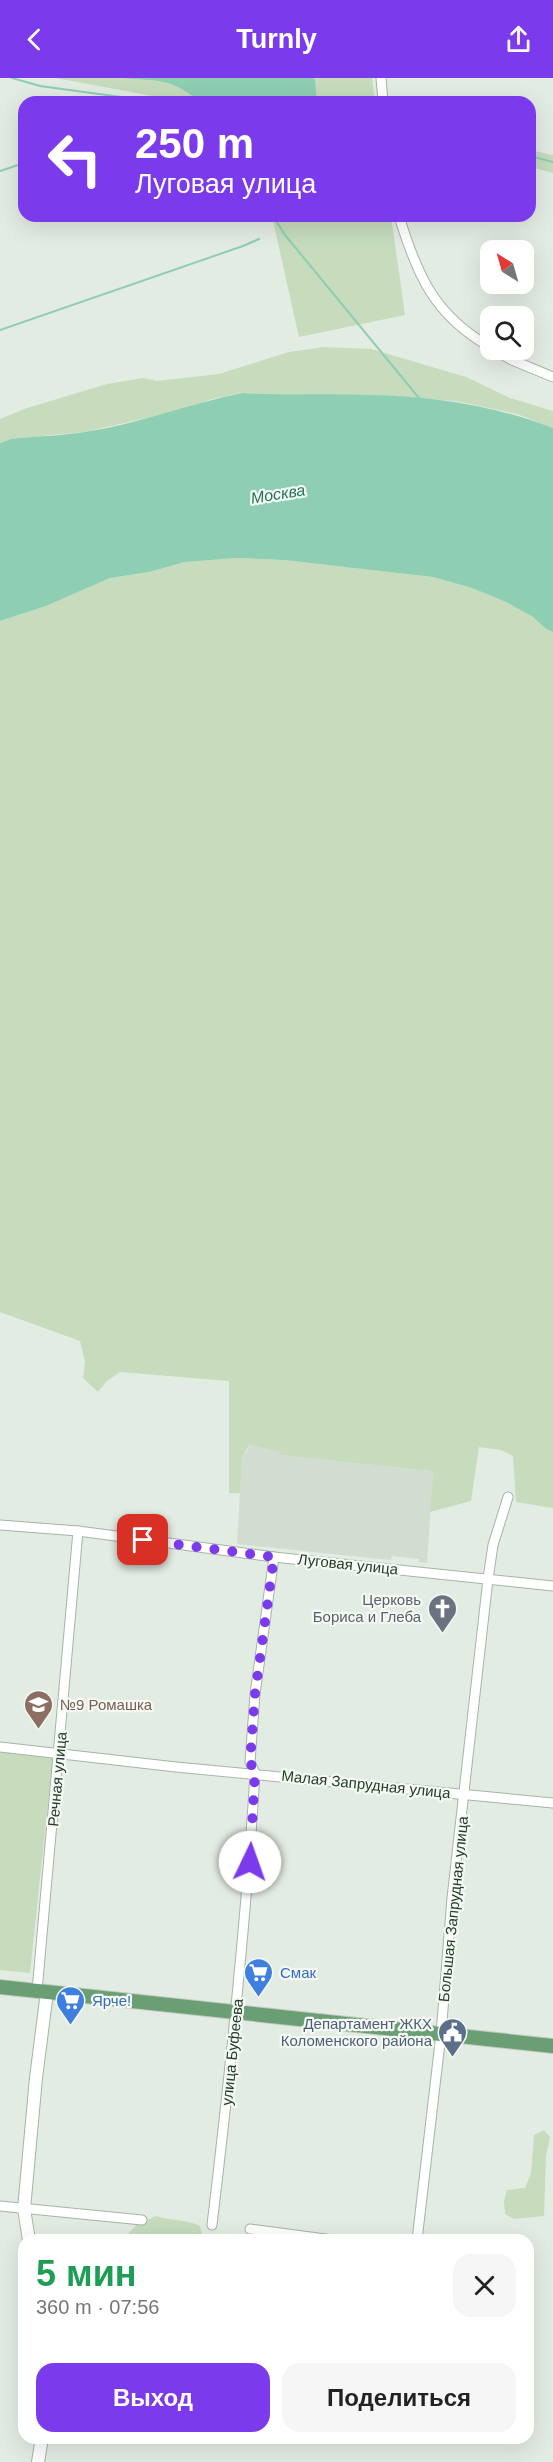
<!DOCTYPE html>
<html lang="ru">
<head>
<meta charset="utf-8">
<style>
  :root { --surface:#fff; --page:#f6f6f6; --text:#222; --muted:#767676; --accent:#7c3aed }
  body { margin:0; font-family:Arial,sans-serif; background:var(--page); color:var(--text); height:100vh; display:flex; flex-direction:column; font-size:22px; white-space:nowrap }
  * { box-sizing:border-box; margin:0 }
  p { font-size:20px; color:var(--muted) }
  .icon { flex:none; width:33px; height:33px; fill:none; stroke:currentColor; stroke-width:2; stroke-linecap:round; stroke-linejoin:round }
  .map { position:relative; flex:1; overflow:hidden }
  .side { position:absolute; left:18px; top:2156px; width:516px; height:210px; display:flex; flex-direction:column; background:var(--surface); border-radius:18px; box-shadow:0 6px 24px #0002 }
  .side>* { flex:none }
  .hud { position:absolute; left:18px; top:18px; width:518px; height:126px; border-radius:18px; box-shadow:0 6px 24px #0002; background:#7c3aed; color:#fff; overflow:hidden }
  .needle { width:39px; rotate:323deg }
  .buttons { position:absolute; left:480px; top:162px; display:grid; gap:12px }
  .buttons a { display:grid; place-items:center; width:54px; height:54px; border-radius:12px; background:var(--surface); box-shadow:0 6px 24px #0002; font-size:30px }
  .pin { position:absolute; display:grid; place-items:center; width:51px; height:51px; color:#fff; margin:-26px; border-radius:12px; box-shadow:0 3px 9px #0006 }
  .me { position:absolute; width:66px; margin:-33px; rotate:3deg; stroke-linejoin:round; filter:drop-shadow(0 0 4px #0008) }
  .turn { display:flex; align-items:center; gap:21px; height:126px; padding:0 18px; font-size:27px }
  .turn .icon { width:78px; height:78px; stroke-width:2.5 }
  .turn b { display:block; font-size:42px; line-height:51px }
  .round { display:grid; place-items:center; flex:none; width:63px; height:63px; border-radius:18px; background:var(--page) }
  .overview { display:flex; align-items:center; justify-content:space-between; height:102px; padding:0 18px }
  h1 { font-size:36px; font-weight:700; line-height:45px; color:#1e9e55 }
  .action { display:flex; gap:12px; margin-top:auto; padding:12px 18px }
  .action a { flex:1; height:69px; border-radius:18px; background:var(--accent); color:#fff; font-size:24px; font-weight:700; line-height:69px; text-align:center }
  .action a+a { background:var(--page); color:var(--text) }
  header { display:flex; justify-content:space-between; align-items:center; height:78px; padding:0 18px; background:var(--accent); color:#fff; font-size:27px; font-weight:700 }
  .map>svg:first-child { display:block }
</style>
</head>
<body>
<header><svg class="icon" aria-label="back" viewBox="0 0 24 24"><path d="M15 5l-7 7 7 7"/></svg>Turnly<svg class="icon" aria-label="share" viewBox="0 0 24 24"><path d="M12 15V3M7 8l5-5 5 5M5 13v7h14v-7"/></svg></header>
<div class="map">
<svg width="553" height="2384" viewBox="0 0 553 2384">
  <rect width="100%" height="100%" fill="#e3ece3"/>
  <polygon fill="#d2dcd1" points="249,1367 280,1374 280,1377 430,1393 433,1396 427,1485 419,1484 419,1481 392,1478 391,1482 370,1480 237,1466 242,1379 247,1373"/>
  <g fill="#c6dcbd">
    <polygon points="56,0 372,0 375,24 184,24"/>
    <polygon points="530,72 553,77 553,95 530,89"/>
    <polygon points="272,138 391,138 405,237 299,259"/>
    <polygon points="324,269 371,271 466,299 510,320 553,333 553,350 517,336 456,323 368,317 282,318 243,315 212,321 181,332 85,354 11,361 0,365 0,341 27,330 107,306 143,300 157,303 219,296 289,274"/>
    <polygon points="237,480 284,482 433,499 472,510 506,524 533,539 546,551 553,554 553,1430 516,1424 513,1378 501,1372 479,1369 471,1423 430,1434 433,1396 430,1393 280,1377 280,1374 249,1367 242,1380 240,1415 229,1415 229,1303 120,1294 107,1303 98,1314 83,1300 85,1284 80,1263 0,1234 0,543 46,528 110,500 149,494 185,484"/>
    <polygon points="0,1673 53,1678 30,1895 0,1892"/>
    <polygon points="544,2052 550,2059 546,2078 544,2138 514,2141 505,2136 504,2123 507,2112 525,2110 531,2095 534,2057"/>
    <path d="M156 2138C170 2143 186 2141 200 2148L203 2160 207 2161 123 2162 136 2147Z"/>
  </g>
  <g fill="#8eceb3">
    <path d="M122 0H313L315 2 317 24H200C172 0 159 3 122 0Z"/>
    <path d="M243 315C285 318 326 315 368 317 432 318 493 327 553 350V554L546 551 533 539 506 524 472 510 433 499 284 482 237 480 185 484 149 494 110 500 46 528 0 543V365L11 361C35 358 61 358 85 354 139 346 190 325 243 315Z"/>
  </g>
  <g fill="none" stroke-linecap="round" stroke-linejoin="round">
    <g stroke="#8eceb3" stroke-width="2">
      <polyline points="12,0 40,8 158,24"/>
      <polyline points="530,78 553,84"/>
      <polyline points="0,93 24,85"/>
      <polyline points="273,138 285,157 419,320"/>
      <polyline points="0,252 243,168 259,161"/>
    </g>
    <defs>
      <g id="street">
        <polyline points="381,0 383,24"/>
        <path d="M399 138C417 197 434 237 490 269"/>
        <polyline points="494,272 512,282 553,299"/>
        <polyline points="0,1447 78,1453 274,1479 553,1508"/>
        <polyline points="0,1669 176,1689 553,1725"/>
        <polyline points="37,1913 78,1453"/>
        <polyline points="0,2128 142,2142"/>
        <path d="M212 2147C230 1996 246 1846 255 1695L250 1684 255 1616 274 1479"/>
        <polyline points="250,2151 333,2162"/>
        <polyline points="417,2162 441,1956 452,1820 488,1501 493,1467 508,1419"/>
      </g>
      <g id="secondary">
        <polyline points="29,2162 24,2131 36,2000 47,1914"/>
        <polyline points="38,2384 42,2360"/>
      </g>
      <polyline id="primary" points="0,1909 553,1968"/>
    </defs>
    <use href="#street" stroke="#a6b4a7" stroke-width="11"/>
    <use href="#secondary" stroke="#a2b7a4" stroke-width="14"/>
    <use href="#primary" stroke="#c2c9c3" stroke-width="16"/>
    <use href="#street" stroke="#fff" stroke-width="9"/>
    <use href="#secondary" stroke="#fff" stroke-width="12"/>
    <use href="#primary" stroke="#6a9f73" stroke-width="14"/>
  </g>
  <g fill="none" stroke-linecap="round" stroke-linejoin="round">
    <polyline stroke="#7c3aed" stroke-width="10" stroke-dasharray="0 18" points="143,1462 274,1479 255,1616 250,1684 255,1695 250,1784"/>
  </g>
  <defs>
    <symbol id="church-pin" viewBox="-11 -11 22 30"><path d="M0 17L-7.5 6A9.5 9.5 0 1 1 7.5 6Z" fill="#6b7280" stroke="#f4f9f3"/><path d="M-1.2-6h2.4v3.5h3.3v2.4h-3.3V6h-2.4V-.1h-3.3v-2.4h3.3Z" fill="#fff"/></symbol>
    <symbol id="school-pin" viewBox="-11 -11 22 30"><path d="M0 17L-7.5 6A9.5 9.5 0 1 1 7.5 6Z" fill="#8d6e63" stroke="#f4f9f3"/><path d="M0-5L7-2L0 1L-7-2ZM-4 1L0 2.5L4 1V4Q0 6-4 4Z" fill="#fff"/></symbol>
    <symbol id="supermarket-pin" viewBox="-11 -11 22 30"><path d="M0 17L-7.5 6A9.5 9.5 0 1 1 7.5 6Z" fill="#3f7fe0" stroke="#f4f9f3"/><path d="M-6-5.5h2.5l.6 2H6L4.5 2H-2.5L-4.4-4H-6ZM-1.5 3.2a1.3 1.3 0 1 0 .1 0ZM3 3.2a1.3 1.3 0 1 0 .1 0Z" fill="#fff"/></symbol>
    <symbol id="civic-pin" viewBox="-11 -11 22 30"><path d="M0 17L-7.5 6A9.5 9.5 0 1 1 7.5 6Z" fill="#5c6f8a" stroke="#f4f9f3"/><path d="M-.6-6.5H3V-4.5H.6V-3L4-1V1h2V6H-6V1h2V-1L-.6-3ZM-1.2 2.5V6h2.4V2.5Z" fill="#fff"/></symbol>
  </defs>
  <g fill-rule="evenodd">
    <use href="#church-pin" x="426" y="1514" width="33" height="45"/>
    <use href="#school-pin" x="22" y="1610" width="33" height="45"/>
    <use href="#supermarket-pin" x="242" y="1878" width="33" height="45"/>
    <use href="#supermarket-pin" x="54" y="1906" width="33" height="45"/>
    <use href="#civic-pin" x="436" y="1938" width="33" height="45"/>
  </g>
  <g text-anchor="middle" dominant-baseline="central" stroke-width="4.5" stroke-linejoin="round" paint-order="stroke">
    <g font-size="15" fill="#243d28" stroke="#f4f9f3">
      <text transform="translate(348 1486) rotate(6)">Луговая улица</text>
      <text transform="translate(57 1701) rotate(-85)">Речная улица</text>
      <text transform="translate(366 1706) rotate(6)">Малая Запрудная улица</text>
      <text transform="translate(453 1831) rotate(-84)">Большая Запрудная улица</text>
      <text transform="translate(232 1974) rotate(-84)">улица Буфеева</text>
    </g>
    <g font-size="15" fill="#5b616d" stroke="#f4f9f3" text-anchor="end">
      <text x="421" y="1521">Церковь<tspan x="421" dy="17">Бориса и Глеба</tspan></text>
    </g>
    <g font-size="15" fill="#785e54" stroke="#f4f9f3" text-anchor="start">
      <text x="60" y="1626">№9 Ромашка</text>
    </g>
    <g font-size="15" fill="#366cbe" stroke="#f4f9f3" text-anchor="start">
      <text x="280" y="1894">Смак</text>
      <text x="92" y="1922">Ярче!</text>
    </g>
    <g font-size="15" fill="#4e5e75" stroke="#f4f9f3" text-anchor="end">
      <text x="432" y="1945">Департамент ЖКХ<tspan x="432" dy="17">Коломенского района</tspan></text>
    </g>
    <g font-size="16" font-style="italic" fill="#217553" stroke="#f4f9f3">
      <text transform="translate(278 416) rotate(-9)">Москва</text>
    </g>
  </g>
</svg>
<div class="buttons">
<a><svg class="needle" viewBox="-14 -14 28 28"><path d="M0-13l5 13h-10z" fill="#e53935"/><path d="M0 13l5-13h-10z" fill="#767676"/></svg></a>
<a><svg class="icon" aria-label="search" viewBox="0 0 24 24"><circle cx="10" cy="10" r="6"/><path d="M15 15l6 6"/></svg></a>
</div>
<div class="pin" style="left:143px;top:1462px;background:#d93025"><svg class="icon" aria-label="arrive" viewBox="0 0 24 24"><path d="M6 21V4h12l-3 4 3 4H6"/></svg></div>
<svg class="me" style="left:250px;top:1784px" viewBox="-20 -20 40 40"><circle r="19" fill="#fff"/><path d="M0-13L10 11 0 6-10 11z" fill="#7c3aed"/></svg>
<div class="hud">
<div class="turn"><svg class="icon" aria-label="left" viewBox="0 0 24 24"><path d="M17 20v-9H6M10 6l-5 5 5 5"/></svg><div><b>250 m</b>Луговая улица</div></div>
</div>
<section class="side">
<div class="overview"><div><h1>5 мин</h1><p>360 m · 07:56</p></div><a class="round"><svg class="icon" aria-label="close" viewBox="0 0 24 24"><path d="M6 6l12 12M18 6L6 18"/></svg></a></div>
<div class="action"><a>Выход</a><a>Поделиться</a></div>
</section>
</div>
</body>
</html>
